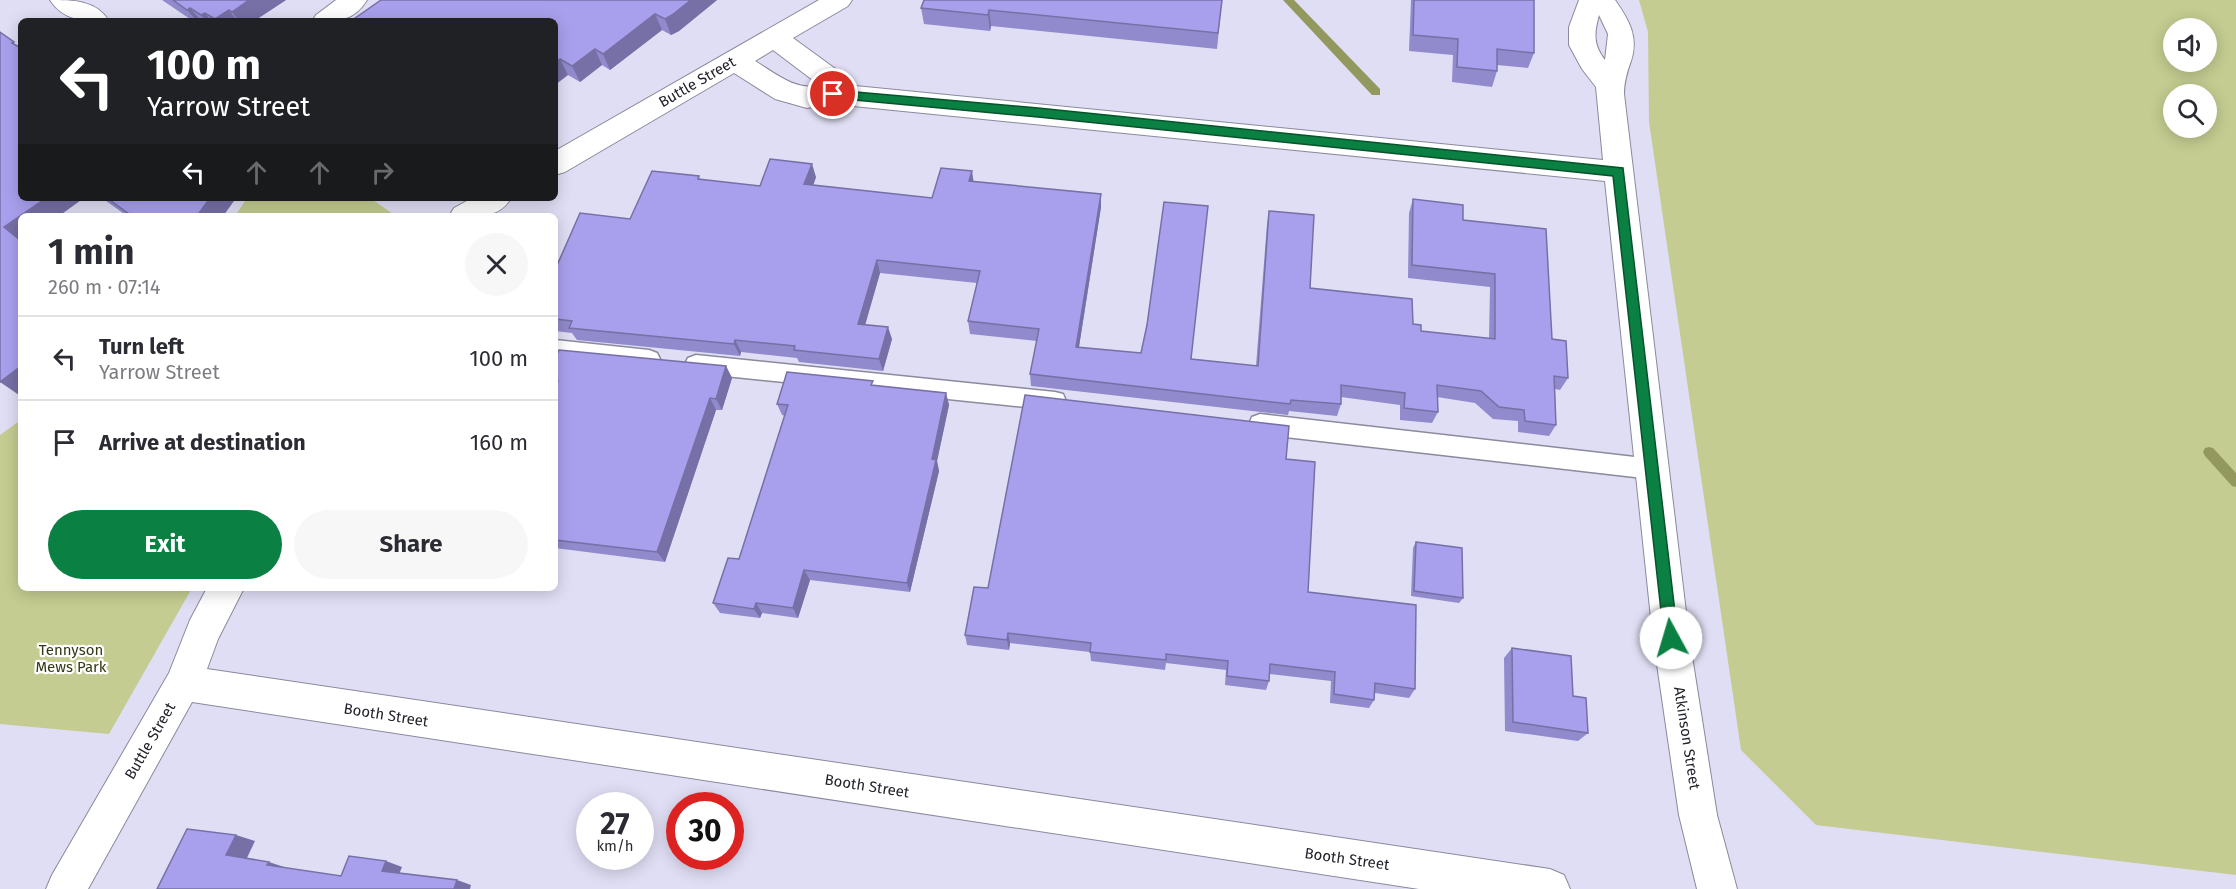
<!DOCTYPE html>
<html lang="en">
<head>
<meta charset="utf-8">
<style>
  :root { --surface:#fff; --page:#f7f7f7; --text:#2b2b33; --muted:#7c7c81; --line:#e1e1e2; --accent:#0b8043 }
  body { margin:0; font-family:"Fira Sans",sans-serif; background:var(--page); color:var(--text); height:100vh; display:flex; flex-direction:column; font-size:22px; white-space:nowrap }
  * { box-sizing:border-box; margin:0 }
  p { font-size:20px; color:var(--muted) }
  .icon { flex:none; width:33px; height:33px; fill:none; stroke:currentColor; stroke-width:2; stroke-linecap:round; stroke-linejoin:round }
  .map { position:relative; flex:1; overflow:hidden }
  .panel { position:absolute; left:18px; top:213px; width:540px; height:378px; display:flex; flex-direction:column; background:var(--surface); border-radius:9px; box-shadow:0 3px 15px #0003 }
  .panel>* { flex:none }
  .hud { position:absolute; left:18px; top:18px; width:540px; height:183px; border-radius:9px; box-shadow:0 3px 15px #0003; background:#202124; color:#fff; overflow:hidden }
  .controls { position:absolute; left:2163px; top:18px; display:grid; gap:12px }
  .controls a { display:grid; place-items:center; width:54px; height:54px; border-radius:50%; background:var(--surface); box-shadow:0 3px 15px #0003; font-size:30px }
  .speed { position:absolute; left:576px; top:792px; display:flex; gap:12px; font-size:30px; font-weight:700; text-align:center }
  .speed>* { display:grid; place-content:center; width:78px; height:78px; border-radius:50%; background:var(--surface); box-shadow:0 3px 15px #0003; line-height:1 }
  .speed small { font-size:15px; font-weight:400 }
  .speed .limit { border:9px solid #d22; background:#fff; color:#111 }
  .pin { position:absolute; display:grid; place-items:center; width:51px; height:51px; color:#fff; margin:-26px; border:3px solid #fff; border-radius:50%; box-shadow:0 2px 6px #0007 }
  .me { position:absolute; width:66px; margin:-33px; rotate:354deg; stroke-linejoin:round; filter:drop-shadow(0 0 4px #0008) }
  .turn { display:flex; align-items:center; gap:21px; height:126px; padding:0 30px; font-size:27px }
  .turn .icon { width:78px; height:78px; stroke-width:2.5 }
  .turn b { display:block; font-size:42px; line-height:51px }
  .lanes { display:flex; align-items:center; height:57px; padding:0 30px; background:#0003; justify-content:center; gap:30px; direction:ltr }
  .lanes .off { opacity:.35 }
  .round { display:grid; place-items:center; flex:none; width:63px; height:63px; border-radius:32px; background:var(--page) }
  .head { display:flex; align-items:center; justify-content:space-between; height:102px; padding:0 30px }
  h1 { font-size:36px; font-weight:700; line-height:45px }
  .button { display:flex; gap:12px; margin-top:auto; padding:12px 30px }
  .button a { flex:1; height:69px; border-radius:36px; background:var(--accent); color:#fff; font-size:24px; font-weight:700; line-height:69px; text-align:center }
  .button a+a { background:var(--page); color:var(--text) }
  ul { padding:0; list-style:none }
  li { display:flex; align-items:center; gap:18px; height:84px; padding:0 30px; border-top:2px solid var(--line) }
  li div { flex:1 }
  li b { display:block; font-size:22px }
  li em { font-style:normal }
  .map>svg:first-child { display:block }
</style>
</head>
<body>
<div class="map">
<svg width="2236" height="889" viewBox="0 0 2236 889">
  <rect width="100%" height="100%" fill="#dfdef4"/>
  <g fill="#c4cc91" fill-rule="evenodd">
    <path d="M1639 0H2236V875L1816 825 1741 750 1649 122 1648 32ZM2174 28H2206V62H2174ZM2174 94H2206V128H2174Z"/>
    <polygon points="247,198 370,198 396,216 235,216"/>
    <polygon points="21,420 21,588 192,588 109,734 0,724 0,435"/>
  </g>
  <g fill="none" stroke-linecap="round" stroke-linejoin="round">
    <g fill="#92985e" fill-rule="evenodd">
      <polygon points="1283,0 1294,0 1380,89 1380,95 1372,95"/>
      <polygon points="2209,447 2213,448 2236,473 2236,487 2232,486 2205,456 2203,452 2205,448"/>
    </g>
    <defs>
      <g id="service">
        <polygon points="555,340 649,350 657,353 660,359 657,365 649,368 555,358"/>
        <polygon points="696,355 1055,392 1063,394 1066,401 1063,408 1055,410 696,373 688,370 685,364 688,358"/>
        <polygon points="1260,414 1652,459 1660,462 1663,469 1660,476 1652,479 1260,434 1252,431 1249,424 1252,417"/>
      </g>
      <g id="minor">
        <path d="M50 0C73 0 96 0 109 21 86 21 64 22 50 0Z"/>
        <path d="M336 0H367C353 23 335 21 312 21L316 15Z"/>
        <path d="M819 0H852L848 6 793 38 841 73 845 85 1603 160 1596 87 1582 69 1569 45V27L1579 0H1615C1629 20 1639 37 1631 61 1627 72 1624 82 1624 94L1689 637 1717 815 1737 889H1697L1679 815 1653 637 1605 181 833 104 807 108 775 99 734 73 565 172 555 175V151ZM1599 15 1608 34 1605 60C1593 45 1594 33 1599 15ZM773 50 818 84V86C794 90 775 73 755 61Z"/>
        <path d="M472 198H511C498 221 472 216 449 216L454 208Z"/>
        <polygon points="207,588 244,588 218,639 207,669 1550,869 1564,875 1570,889 1419,889 192,702 88,889 46,889 52,875 169,673 190,620"/>
      </g>
    </defs>
    <use href="#service" stroke="#8a899d" stroke-width="3"/>
    <use href="#minor" stroke="#8a899d" stroke-width="2"/>
    <use href="#service" fill="#fff" fill-rule="evenodd"/>
    <use href="#minor" fill="#fff" fill-rule="evenodd"/>
  </g>
  <g fill="#918acc">
    <polygon points="162,0 286,0 254,21 193,21"/>
    <polygon points="381,0 717,0 679,31 671,35 662,30 610,70 602,65 580,82 568,75"/>
    <polygon points="1222,0 1217,49 991,26 990,31 924,24 921,8"/>
    <polygon points="1411,0 1534,0 1534,53 1528,68 1497,65 1497,71 1492,87 1452,82 1453,55 1409,51"/>
    <polygon points="699,176 700,180 760,186 816,177 813,185 932,198 973,182 1101,194 1101,207 1079,347 1256,366 1267,224 1269,211 1310,288 1413,324 1421,331 1489,338 1490,287 1408,278 1409,213 1413,199 1463,220 1552,339 1568,378 1560,390 1555,389 1556,425 1549,436 1518,432 1518,421 1493,419 1475,403 1437,397 1438,412 1432,423 1400,420 1400,405 1341,397 1341,404 1337,416 1289,411 1288,415 1031,386 1030,374 1037,341 970,334 968,321 977,283 880,273 865,324 892,339 883,371 799,362 797,358 741,352 740,356 577,340 572,333 555,331 555,270 630,219"/>
    <polygon points="102,198 236,198 223,216 127,216"/>
    <polygon points="555,359 726,366 732,378 722,410 716,410 665,562 555,548"/>
    <polygon points="874,386 946,393 949,405 937,461 939,471 910,592 810,580 798,618 762,613 760,618 720,613 713,603 739,559 785,416 782,415 777,404"/>
    <polygon points="1286,459 1308,592 1415,689 1409,698 1375,693 1374,700 1369,708 1330,703 1331,681 1269,674 1269,681 1266,690 1225,685 1226,670 1166,663 1165,670 1091,661 1090,652 1010,643 1009,650 967,645 965,635 988,588"/>
    <polygon points="1416,542 1463,598 1459,603 1411,596 1413,548"/>
    <polygon points="1512,648 1588,733 1578,741 1505,731 1504,658"/>
  </g>
  <g fill="#7670a6">
    <polygon points="249,0 286,0 254,21 239,21 232,12"/>
    <polygon points="691,0 717,0 679,31 671,35 665,19"/>
    <polygon points="190,8 201,21 197,21 187,10"/>
    <polygon points="229,10 237,21 216,21 215,19"/>
    <polygon points="989,10 991,26 990,31 988,15"/>
    <polygon points="205,13 211,21 206,21 201,15"/>
    <polygon points="655,14 662,30 610,70 603,54"/>
    <polygon points="595,49 602,65 580,82 572,66"/>
    <polygon points="560,59 568,75 555,85 555,63"/>
    <polygon points="812,164 816,177 809,198 804,184"/>
    <polygon points="972,171 974,185 969,181"/>
    <polygon points="1101,194 1101,207 1077,359 1076,347"/>
    <polygon points="46,198 84,198 59,216 21,216 21,242 4,227"/>
    <polygon points="210,198 236,198 223,216 197,216"/>
    <polygon points="877,260 880,273 862,336 858,324"/>
    <polygon points="888,327 892,339 883,371 879,359"/>
    <polygon points="735,340 741,352 740,356 734,344"/>
    <polygon points="21,366 21,394 19,395 0,382"/>
    <polygon points="726,366 732,378 722,410 716,399"/>
    <polygon points="946,393 949,405 937,461 939,471 910,592 907,583 932,459"/>
    <polygon points="710,398 716,410 665,562 657,552"/>
    <polygon points="804,570 810,580 798,618 793,608"/>
    <polygon points="756,603 762,613 760,618 754,609"/>
    <polygon points="1008,633 1010,643 1009,650 1007,640"/>
    <polygon points="236,835 255,841 245,862 226,855"/>
    <polygon points="386,861 402,867 398,877 382,871"/>
    <polygon points="269,862 287,868 286,871 267,865"/>
    <polygon points="457,880 471,885 470,889 454,889"/>
  </g>
  <g fill="#a9a0ed" stroke="#7670a6" stroke-width="1.5">
    <polygon points="173,0 249,0 232,12 229,10 215,19 205,13 201,15 190,8 187,10"/>
    <polygon points="381,0 691,0 672,15 665,19 655,14 603,54 595,49 572,66 560,59 555,63 555,21 351,21"/>
    <polygon points="924,0 1222,0 1218,33 989,10 988,15 921,8"/>
    <polygon points="1414,0 1534,0 1534,53 1497,49 1497,71 1457,67 1458,39 1413,35"/>
    <polygon points="0,32 14,42 12,43 21,48 21,198 46,198 4,227 21,241 21,366 0,382"/>
    <polygon points="770,159 812,164 804,184 932,198 941,168 972,171 969,181 1101,194 1076,347 1141,353 1147,325 1164,202 1208,206 1191,359 1258,366 1269,211 1314,215 1310,288 1412,299 1413,324 1421,325 1421,331 1495,339 1495,274 1412,265 1413,199 1463,205 1463,220 1546,229 1552,339 1566,341 1568,378 1554,376 1556,425 1525,421 1524,410 1499,407 1481,391 1437,385 1438,412 1404,408 1405,393 1341,385 1341,404 1291,400 1290,404 1030,374 1039,329 968,321 980,271 877,260 858,324 888,327 879,359 794,350 795,346 735,340 734,344 569,328 572,321 555,319 555,270 580,213 630,219 652,171 699,176 698,179 760,186"/>
    <polygon points="107,198 210,198 197,216 132,216"/>
    <polygon points="559,350 726,366 716,399 710,398 657,552 555,540 555,389 558,381 555,381 555,359"/>
    <polygon points="787,372 873,381 871,385 946,393 932,459 936,460 907,583 804,570 793,608 756,603 754,609 713,603 728,558 739,559 788,405 777,404"/>
    <polygon points="1025,395 1289,426 1286,459 1315,462 1308,592 1416,605 1415,689 1375,683 1374,700 1334,694 1335,672 1270,664 1269,681 1227,676 1228,661 1166,654 1166,660 1090,652 1091,643 1008,633 1007,640 965,635 974,587 988,588"/>
    <polygon points="1416,542 1462,548 1463,598 1414,591"/>
    <polygon points="1512,648 1571,656 1573,696 1586,698 1588,733 1513,722"/>
    <polygon points="187,829 236,835 226,855 269,862 267,865 341,876 349,856 386,861 382,871 457,880 454,889 157,889"/>
  </g>
  <polygon fill="#0b8043" stroke="#07532c" stroke-width="1.5" points="833,90 1038,108 1623,168 1678,638 1676,642 1671,645 1666,642 1664,638 1613,176 1038,117 833,98 827,94"/>
  <g text-anchor="middle" dominant-baseline="central" stroke-width="4.5" stroke-linejoin="round" paint-order="stroke">
    <g font-size="15" fill="#23222a" stroke="#fff">
      <text transform="translate(697 82) rotate(-30)">Buttle Street</text>
      <text transform="translate(386 715) rotate(9)">Booth Street</text>
      <text transform="translate(1687 738) rotate(81)">Atkinson Street</text>
      <text transform="translate(150 741) rotate(-60)">Buttle Street</text>
      <text transform="translate(867 786) rotate(9)">Booth Street</text>
      <text transform="translate(1347 859) rotate(8)">Booth Street</text>
    </g>
    <g font-size="15" fill="#343813" stroke="#fff">
      <text x="71" y="650">Tennyson<tspan x="71" dy="17">Mews Park</tspan></text>
    </g>
  </g>
</svg>
<div class="controls">
<a><svg class="icon" aria-label="sound" viewBox="0 0 24 24"><path d="M4 9h4l5-4v14l-5-4H4zM17 9q2 3 0 6"/></svg></a>
<a><svg class="icon" aria-label="search" viewBox="0 0 24 24"><circle cx="10" cy="10" r="6"/><path d="M15 15l6 6"/></svg></a>
</div>
<div class="speed"><div>27<small>km/h</small></div><div class="limit">30</div></div>
<div class="pin" style="left:833px;top:94px;background:#d93025"><svg class="icon" aria-label="arrive" viewBox="0 0 24 24"><path d="M6 21V4h12l-3 4 3 4H6"/></svg></div>
<svg class="me" style="left:1671px;top:638px" viewBox="-20 -20 40 40"><circle r="19" fill="#fff"/><path d="M0-13L10 11 0 6-10 11z" fill="#0b8043"/></svg>
<div class="hud">
<div class="turn"><svg class="icon" aria-label="left" viewBox="0 0 24 24"><path d="M17 20v-9H6M10 6l-5 5 5 5"/></svg><div><b>100 m</b>Yarrow Street</div></div>
<div class="lanes"><svg class="icon" aria-label="left" viewBox="0 0 24 24"><path d="M17 20v-9H6M10 6l-5 5 5 5"/></svg><svg class="icon off" aria-label="ahead" viewBox="0 0 24 24"><path d="M12 20V5M6 11l6-6 6 6"/></svg><svg class="icon off" aria-label="ahead" viewBox="0 0 24 24"><path d="M12 20V5M6 11l6-6 6 6"/></svg><svg class="icon off" aria-label="right" viewBox="0 0 24 24"><path d="M7 20v-9h11M14 6l5 5-5 5"/></svg></div>
</div>
<section class="panel">
<div class="head"><div><h1>1 min</h1><p>260 m · 07:14</p></div><a class="round"><svg class="icon" aria-label="close" viewBox="0 0 24 24"><path d="M6 6l12 12M18 6L6 18"/></svg></a></div>
<ul>
<li><svg class="icon" aria-label="left" viewBox="0 0 24 24"><path d="M17 20v-9H6M10 6l-5 5 5 5"/></svg><div><b>Turn left</b><p>Yarrow Street</p></div><em>100 m</em></li>
<li><svg class="icon" aria-label="arrive" viewBox="0 0 24 24"><path d="M6 21V4h12l-3 4 3 4H6"/></svg><div><b>Arrive at destination</b></div><em>160 m</em></li>
</ul>
<div class="button"><a>Exit</a><a>Share</a></div>
</section>
</div>
</body>
</html>
